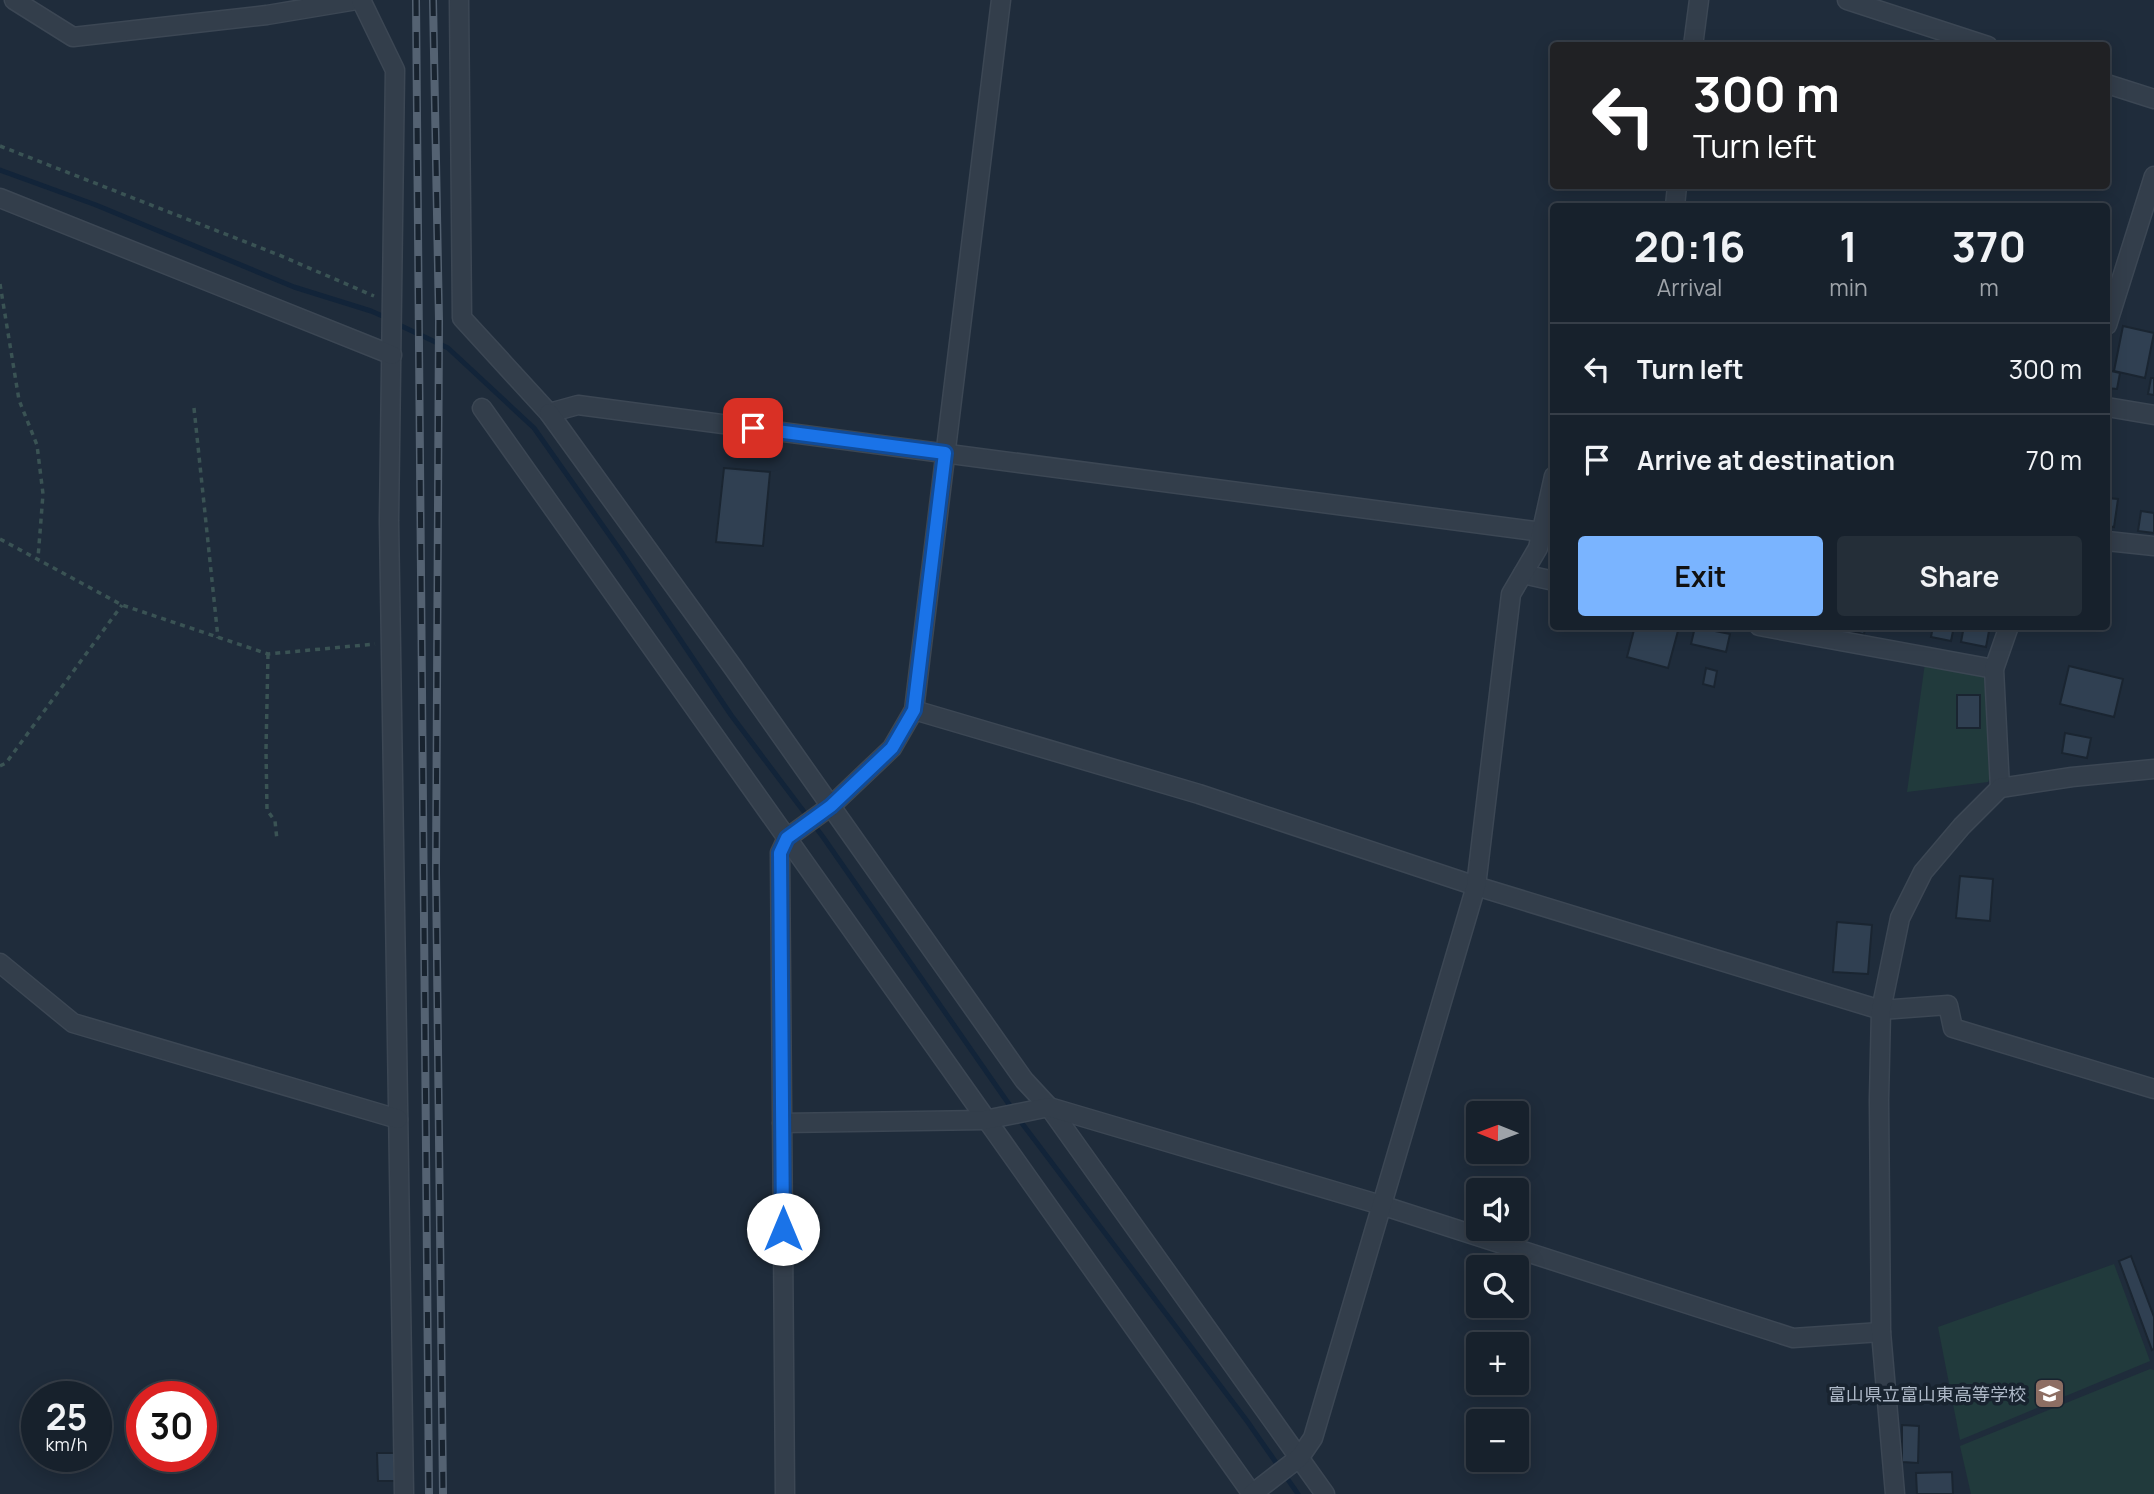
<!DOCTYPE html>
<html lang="en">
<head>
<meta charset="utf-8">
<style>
  :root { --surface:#17212c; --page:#242e38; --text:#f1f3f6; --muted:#9ea3a9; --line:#363e48; --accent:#7ab4ff }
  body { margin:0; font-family:Manrope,"Noto Sans JP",sans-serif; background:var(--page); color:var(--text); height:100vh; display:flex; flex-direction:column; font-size:26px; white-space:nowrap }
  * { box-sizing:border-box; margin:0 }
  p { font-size:23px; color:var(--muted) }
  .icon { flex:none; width:38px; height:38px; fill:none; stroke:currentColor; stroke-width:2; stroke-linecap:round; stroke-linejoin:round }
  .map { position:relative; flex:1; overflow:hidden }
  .drawer { position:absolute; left:1550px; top:203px; width:560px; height:427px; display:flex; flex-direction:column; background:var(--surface); border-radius:7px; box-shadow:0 4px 18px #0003,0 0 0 2px var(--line) }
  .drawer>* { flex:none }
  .hud { position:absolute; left:1550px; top:42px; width:560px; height:147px; border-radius:7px; box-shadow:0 4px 18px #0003,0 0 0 2px var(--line); background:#202124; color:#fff; overflow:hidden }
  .needle { width:46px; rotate:271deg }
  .fabs { position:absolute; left:1466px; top:1101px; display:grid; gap:14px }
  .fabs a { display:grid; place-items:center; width:63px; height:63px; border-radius:7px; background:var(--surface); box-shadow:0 4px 18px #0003,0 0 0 2px var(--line); font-size:35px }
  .speed { position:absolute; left:21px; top:1381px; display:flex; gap:14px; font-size:35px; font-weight:700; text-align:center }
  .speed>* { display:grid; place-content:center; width:91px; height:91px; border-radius:50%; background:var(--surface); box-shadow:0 4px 18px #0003,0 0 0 2px var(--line); line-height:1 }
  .speed small { font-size:18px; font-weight:400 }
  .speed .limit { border:10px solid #d22; background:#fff; color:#111 }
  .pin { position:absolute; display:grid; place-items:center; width:60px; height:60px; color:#fff; margin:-30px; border-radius:14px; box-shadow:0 4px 10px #0006 }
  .me { position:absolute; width:77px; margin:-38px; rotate:0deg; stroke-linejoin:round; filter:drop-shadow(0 0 5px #0008) }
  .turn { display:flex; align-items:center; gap:24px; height:147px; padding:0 28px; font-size:32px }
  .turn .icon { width:91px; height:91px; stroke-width:2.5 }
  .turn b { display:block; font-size:49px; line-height:60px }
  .eta { display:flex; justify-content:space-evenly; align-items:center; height:119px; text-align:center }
  .eta b { font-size:42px; font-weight:700; line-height:49px }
  .cta { display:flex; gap:14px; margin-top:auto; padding:14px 28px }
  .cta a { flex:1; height:80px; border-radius:7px; background:var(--accent); color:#111; font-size:28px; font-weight:700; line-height:80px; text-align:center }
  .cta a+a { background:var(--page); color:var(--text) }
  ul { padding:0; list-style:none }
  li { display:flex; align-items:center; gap:21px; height:91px; padding:0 28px; border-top:2px solid var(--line) }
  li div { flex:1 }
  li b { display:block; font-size:26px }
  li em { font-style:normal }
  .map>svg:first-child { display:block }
</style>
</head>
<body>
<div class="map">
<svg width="2154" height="1494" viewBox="0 0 2154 1494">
  <rect width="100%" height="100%" fill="#1f2c3b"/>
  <g fill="#213a3c">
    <polygon points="1925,663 1986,674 1992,773 1988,782 1907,792"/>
    <polygon points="2114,1264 2150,1361 1960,1440 1938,1327"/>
    <polygon points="2150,1369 2154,1370 2154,1494 1971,1494 1960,1446"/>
  </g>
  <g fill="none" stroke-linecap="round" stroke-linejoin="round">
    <g stroke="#122439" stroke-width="5">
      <polyline points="0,170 96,205 294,287 371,311 387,318"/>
      <polyline points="395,323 448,348 534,428 622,553 731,715 823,837 1013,1110"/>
      <polyline points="1018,1118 1247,1421 1298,1494"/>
    </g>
  </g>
  <g fill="#304052" stroke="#1a2531" stroke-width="2">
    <polygon points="2123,326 2154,333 2145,378 2114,371"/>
    <polygon points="2107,370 2120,373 2117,389 2107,388"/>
    <polygon points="2151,378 2154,378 2154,395 2148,394"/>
    <polygon points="724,468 770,472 763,546 716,542"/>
    <polygon points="2107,498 2118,499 2114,527 2107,526"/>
    <polygon points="2141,511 2154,513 2154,533 2138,531"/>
    <polygon points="1635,626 1679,627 1668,668 1627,657"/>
    <polygon points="1850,626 1866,626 1864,634 1849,631"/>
    <polygon points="1933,626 1954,626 1951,641 1931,637"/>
    <polygon points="1964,626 1989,631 1986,647 1961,642"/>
    <polygon points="1695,627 1730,634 1726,652 1691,644"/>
    <polygon points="2069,666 2123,679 2114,717 2060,704"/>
    <polygon points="1706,668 1717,671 1714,687 1703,684"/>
    <rect x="1957" y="695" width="23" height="33"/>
    <polygon points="2065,733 2091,738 2087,758 2062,753"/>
    <polygon points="1960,876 1993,879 1990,921 1956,918"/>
    <polygon points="1837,922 1872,925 1868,974 1833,972"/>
    <polygon points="2131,1256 2154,1317 2154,1349 2152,1350 2119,1261"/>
    <polygon points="1902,1425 1919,1426 1918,1463 1902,1462"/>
    <polygon points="377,1453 394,1453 395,1481 378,1481"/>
    <polygon points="1952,1472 1953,1494 1917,1494 1916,1473"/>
  </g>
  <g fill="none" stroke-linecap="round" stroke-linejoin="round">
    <defs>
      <g id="street">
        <polyline points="14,0 73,37 267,15 357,0"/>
        <polyline points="361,0 395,70 389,521 404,1494"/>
        <polyline points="459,0 462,318 549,413 578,405 1542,532"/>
        <polyline points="1847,0 1988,46"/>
        <polyline points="1693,46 1699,0"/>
        <polyline points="2107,84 2154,99"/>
        <polyline points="0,198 392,355"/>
        <polyline points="1675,206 1677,186"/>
        <polyline points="2107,325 2154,176"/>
        <polyline points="2107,407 2154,415"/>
        <polyline points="482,408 1252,1494"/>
        <polyline points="549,413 732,666 1024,1080 1049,1107 1325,1494"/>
        <polyline points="2107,541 2154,546"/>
        <polyline points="1523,574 1554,581"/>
        <polyline points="1759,626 1994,669"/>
        <polyline points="914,710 1199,794 1476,886 1881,1010 1948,1005 1953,1028 2154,1089"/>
        <polyline points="2000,788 1994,669 2009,626"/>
        <polyline points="0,963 73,1023 398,1119"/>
        <polyline points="782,1123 985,1120 1049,1107 1381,1205 1793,1338 1881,1332"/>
        <polyline points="785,1494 780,853 787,838 831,806 892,748 914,710 1001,0"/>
        <polyline points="1252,1494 1300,1457 1313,1438 1476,886 1511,594 1538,548 1554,476"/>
        <polyline points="1895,1494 1881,1332 1879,1100 1881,1010 1900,918 1923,872 1962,826 2000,788 2072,777 2154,769"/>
      </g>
    </defs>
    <use href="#street" stroke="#3c4754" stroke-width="21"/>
    <g stroke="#3a5354" stroke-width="3.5" stroke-dasharray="5 5" stroke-linecap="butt">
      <polyline points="0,146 279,255 374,296"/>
      <polyline points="0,284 19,400 37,445 43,494 38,558"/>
      <polyline points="194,408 218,638"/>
      <polyline points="0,539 122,605 268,654 375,644"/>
      <polyline points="268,654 266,750 267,810 275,821 277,840"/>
      <polyline points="0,766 6,763 122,605"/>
    </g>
    <use href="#street" stroke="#333e4b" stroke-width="18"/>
    <defs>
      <g id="rail">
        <polyline points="416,0 429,1494"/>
        <polyline points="433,0 439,321 436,872 443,1494"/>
      </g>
    </defs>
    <use href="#rail" stroke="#546272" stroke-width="8"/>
    <use href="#rail" stroke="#18232f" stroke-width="5" stroke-dasharray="16" stroke-linecap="butt"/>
  </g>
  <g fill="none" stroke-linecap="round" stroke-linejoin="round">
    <defs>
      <polyline id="route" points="753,428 945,453 914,710 892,748 831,806 787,838 780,853 783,1229"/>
    </defs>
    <use href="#route" stroke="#114b97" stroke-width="18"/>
    <use href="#route" stroke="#1a73e8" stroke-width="12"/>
  </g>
  <defs>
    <symbol id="school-square" viewBox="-11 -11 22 22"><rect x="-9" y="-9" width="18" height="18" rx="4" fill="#8d6e63" stroke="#18232f"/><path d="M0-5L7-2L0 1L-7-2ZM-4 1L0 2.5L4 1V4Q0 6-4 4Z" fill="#fff"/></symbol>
  </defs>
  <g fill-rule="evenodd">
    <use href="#school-square" x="2032" y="1376" width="35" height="35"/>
  </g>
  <g text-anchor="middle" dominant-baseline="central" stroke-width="7" stroke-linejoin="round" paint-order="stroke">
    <g font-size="18" fill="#adb8c7" stroke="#18232f" text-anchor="end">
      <text x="2026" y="1394">富山県立富山東高等学校</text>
    </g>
  </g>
</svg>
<div class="fabs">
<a><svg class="needle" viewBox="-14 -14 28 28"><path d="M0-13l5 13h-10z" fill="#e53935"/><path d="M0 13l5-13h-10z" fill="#9ea3a9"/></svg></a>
<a><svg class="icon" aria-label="sound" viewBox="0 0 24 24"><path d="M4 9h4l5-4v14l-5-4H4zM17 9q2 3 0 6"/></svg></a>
<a><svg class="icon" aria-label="search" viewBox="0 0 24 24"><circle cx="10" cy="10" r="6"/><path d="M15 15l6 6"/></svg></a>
<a>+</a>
<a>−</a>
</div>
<div class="speed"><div>25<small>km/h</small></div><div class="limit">30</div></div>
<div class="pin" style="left:753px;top:428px;background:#d93025"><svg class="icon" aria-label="arrive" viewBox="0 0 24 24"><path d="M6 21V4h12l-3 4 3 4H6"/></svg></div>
<svg class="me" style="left:783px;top:1229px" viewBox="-20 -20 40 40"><circle r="19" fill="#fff"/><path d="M0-13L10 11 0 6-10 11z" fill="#1a73e8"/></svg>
<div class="hud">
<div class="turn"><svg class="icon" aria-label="left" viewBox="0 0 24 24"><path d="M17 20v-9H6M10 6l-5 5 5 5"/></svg><div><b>300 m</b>Turn left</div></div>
</div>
<section class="drawer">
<div class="eta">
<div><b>20:16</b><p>Arrival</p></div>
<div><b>1</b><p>min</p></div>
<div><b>370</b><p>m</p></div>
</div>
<ul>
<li><svg class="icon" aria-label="left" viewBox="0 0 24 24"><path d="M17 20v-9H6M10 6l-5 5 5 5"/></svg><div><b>Turn left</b></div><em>300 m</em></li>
<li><svg class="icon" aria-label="arrive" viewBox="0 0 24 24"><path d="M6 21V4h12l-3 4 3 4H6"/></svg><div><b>Arrive at destination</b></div><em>70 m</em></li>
</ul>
<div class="cta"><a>Exit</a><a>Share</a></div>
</section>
</div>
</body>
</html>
